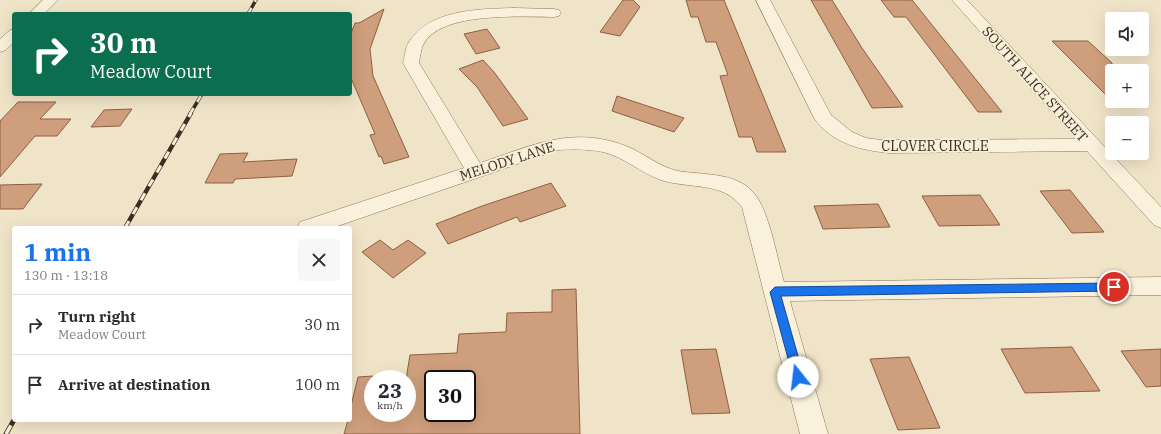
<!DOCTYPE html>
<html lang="en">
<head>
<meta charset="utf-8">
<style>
  :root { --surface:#fff; --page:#f7f7f7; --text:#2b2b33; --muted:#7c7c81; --line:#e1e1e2; --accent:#1a73e8 }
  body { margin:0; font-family:"IBM Plex Serif",serif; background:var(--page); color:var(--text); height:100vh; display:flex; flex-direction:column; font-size:15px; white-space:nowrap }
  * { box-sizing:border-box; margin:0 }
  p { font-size:13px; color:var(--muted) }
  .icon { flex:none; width:22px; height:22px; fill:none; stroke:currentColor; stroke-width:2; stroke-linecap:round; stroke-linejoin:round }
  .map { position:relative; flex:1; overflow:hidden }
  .side { position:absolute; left:12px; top:226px; width:340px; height:196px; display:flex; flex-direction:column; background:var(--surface); border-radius:4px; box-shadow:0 4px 16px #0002 }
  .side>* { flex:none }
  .guide { position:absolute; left:12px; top:12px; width:340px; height:84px; border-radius:4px; box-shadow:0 4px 16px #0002; background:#0b6e4f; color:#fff; overflow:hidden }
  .fabs { position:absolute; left:1105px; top:12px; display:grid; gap:8px }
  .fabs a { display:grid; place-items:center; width:44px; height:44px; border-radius:4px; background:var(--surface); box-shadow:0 4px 16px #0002; font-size:20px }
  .speed { position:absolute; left:364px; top:370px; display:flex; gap:8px; font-size:20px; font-weight:700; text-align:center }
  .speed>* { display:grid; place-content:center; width:52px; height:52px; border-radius:50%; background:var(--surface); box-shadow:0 4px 16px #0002; line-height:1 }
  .speed small { font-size:10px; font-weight:400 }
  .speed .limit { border:2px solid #111; border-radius:6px; background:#fff; color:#111 }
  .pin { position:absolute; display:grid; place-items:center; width:34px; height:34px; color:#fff; margin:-17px; border:2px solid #fff; border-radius:50%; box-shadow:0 1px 4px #0007 }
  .me { position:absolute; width:44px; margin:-22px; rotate:344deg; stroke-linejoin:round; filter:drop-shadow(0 0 3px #0008) }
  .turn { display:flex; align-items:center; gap:14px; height:84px; padding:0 12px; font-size:18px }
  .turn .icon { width:52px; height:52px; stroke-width:2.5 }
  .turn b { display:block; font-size:28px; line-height:34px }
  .round { display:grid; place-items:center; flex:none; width:42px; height:42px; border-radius:4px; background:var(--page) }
  .summary { display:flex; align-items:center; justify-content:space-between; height:68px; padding:0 12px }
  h1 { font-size:24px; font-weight:700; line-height:30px; color:var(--accent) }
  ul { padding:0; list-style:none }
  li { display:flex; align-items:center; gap:12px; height:60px; padding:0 12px; border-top:1px solid var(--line) }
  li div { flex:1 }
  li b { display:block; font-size:15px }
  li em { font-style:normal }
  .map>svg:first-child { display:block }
</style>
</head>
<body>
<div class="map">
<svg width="1161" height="434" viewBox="0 0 1161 434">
  <rect width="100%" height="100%" fill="#f0e4c8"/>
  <g fill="#cf9f7d" stroke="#8d5f41" fill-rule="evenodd">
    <polygon points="623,0 633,0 640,7 620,36 600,32"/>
    <polygon points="686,0 724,0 786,152 757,152 752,137 739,137 720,76 728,75 716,42 706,42 698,17 691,17"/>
    <polygon points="811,0 832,0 862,48 903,107 872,108"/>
    <polygon points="881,0 912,0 1002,112 978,112 906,17 894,17"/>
    <polygon points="384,9 370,49 373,76 409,157 384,164 381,156 379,157 370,135 375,134 351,78 350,63 350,36 355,23 359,23"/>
    <polygon points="487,29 500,48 476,54 464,34"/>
    <polygon points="1052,41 1088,41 1112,63 1112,101"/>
    <polygon points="483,60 494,72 528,119 503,126 477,87 459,69"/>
    <polygon points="617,96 684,118 674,132 612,111"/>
    <polygon points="18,102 56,102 40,119 71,119 57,136 35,136 0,177 0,121"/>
    <polygon points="132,109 120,126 91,127 104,110"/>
    <polygon points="248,153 243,162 297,159 292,176 235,179 233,183 205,183 220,154"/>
    <polygon points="551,183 566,206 520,222 517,217 448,244 436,224 482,206"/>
    <polygon points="42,184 23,209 0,209 0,185"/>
    <polygon points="1070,190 1104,232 1072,233 1040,191"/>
    <polygon points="980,195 1000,225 939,226 922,196"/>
    <polygon points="878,204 890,227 823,229 814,206"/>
    <polygon points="380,240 393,250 408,240 426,253 393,278 362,252"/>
    <path d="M576 289 580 434H344L348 420H350V410L358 377 373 376V413H407V373L410 355 457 353 459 334 506 332 507 313 552 312V290ZM431 379H467V413H427Z"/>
    <polygon points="1072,347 1100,391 1025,393 1001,349"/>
    <polygon points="716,349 730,413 692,414 681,350"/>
    <polygon points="1161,349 1161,386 1146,387 1121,351"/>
    <polygon points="909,357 940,428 898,430 870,359"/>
  </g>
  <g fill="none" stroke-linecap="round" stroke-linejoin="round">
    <defs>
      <g id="minor">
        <polygon points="43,0 58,0 44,14 29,14"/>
        <path d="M756 0H770L831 115 852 132 866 138 881 140 1076 139 952 0H967L1161 207V228L1154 225 1087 151 891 153C862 151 831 143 814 118Z"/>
        <path d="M514 8 554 9 559 10 561 13 559 16 554 17C522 17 439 11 423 45 421 50 420 57 419 63L480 163C531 146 572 125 626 146 644 153 659 167 678 171 702 175 735 172 753 192 769 209 777 258 784 282L1161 277V295L790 301 828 434H800L742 207C723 181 688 189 661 180 641 173 624 157 603 152 588 149 573 149 558 150L332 228H297L300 222 464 168 403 63C405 56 405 48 409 42 430 9 480 9 514 8Z"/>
        <polygon points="14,29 14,42 6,50 0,52 0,39 9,31"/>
      </g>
    </defs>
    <use href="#minor" stroke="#8d765c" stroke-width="1"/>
    <use href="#minor" fill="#faf1dc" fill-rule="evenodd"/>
    <defs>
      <g id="rail-far2">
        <polyline points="248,14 256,0"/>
        <polyline points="190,114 202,94"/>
      </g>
      <polyline id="rail-far1" points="125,228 191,113"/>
      <polyline id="rail" points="6,434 14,420"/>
    </defs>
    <use href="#rail-far2" stroke="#3d2e20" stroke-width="3.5"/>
    <use href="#rail-far1" stroke="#3d2e20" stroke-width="4.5"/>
    <use href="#rail" stroke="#3d2e20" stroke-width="5"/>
    <use href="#rail-far2" stroke="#f7eed8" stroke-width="2.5" stroke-dasharray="7" stroke-linecap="butt"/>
    <use href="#rail-far1" stroke="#f7eed8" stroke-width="3" stroke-dasharray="8" stroke-linecap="butt"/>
    <use href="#rail" stroke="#f7eed8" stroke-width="3.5" stroke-dasharray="10" stroke-linecap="butt"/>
  </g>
  <polygon fill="#1a73e8" stroke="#114b97" points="1114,283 1119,287 1114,291 781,296 804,377 802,381 798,382 795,381 793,377 770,292 775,287"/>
  <g text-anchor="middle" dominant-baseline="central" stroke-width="3.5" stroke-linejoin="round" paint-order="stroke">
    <g font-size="14" fill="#3d2e20" stroke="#f7eed8">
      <text transform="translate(1035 84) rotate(48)">SOUTH ALICE STREET</text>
      <text x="935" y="146">CLOVER CIRCLE</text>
      <text transform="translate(507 161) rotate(-18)">MELODY LANE</text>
    </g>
  </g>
</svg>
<div class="fabs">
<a><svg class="icon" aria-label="sound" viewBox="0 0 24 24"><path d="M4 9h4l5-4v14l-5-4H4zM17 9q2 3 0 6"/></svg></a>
<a>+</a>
<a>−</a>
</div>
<div class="speed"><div>23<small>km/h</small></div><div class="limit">30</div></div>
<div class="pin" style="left:1114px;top:287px;background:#d93025"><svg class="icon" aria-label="arrive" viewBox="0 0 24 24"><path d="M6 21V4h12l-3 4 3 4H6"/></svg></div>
<svg class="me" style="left:798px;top:377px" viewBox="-20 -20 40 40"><circle r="19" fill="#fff"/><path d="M0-13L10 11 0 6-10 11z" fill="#1a73e8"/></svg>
<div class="guide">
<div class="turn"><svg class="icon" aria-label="right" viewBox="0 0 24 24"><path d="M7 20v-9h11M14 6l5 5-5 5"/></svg><div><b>30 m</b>Meadow Court</div></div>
</div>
<section class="side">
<div class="summary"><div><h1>1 min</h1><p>130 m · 13:18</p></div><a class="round"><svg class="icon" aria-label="close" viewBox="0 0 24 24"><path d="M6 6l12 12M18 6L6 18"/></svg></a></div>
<ul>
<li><svg class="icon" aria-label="right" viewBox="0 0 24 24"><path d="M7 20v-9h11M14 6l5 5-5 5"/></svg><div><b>Turn right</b><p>Meadow Court</p></div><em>30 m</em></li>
<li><svg class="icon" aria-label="arrive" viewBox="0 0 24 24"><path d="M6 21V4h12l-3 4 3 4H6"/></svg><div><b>Arrive at destination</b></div><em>100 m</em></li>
</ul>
</section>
</div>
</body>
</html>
